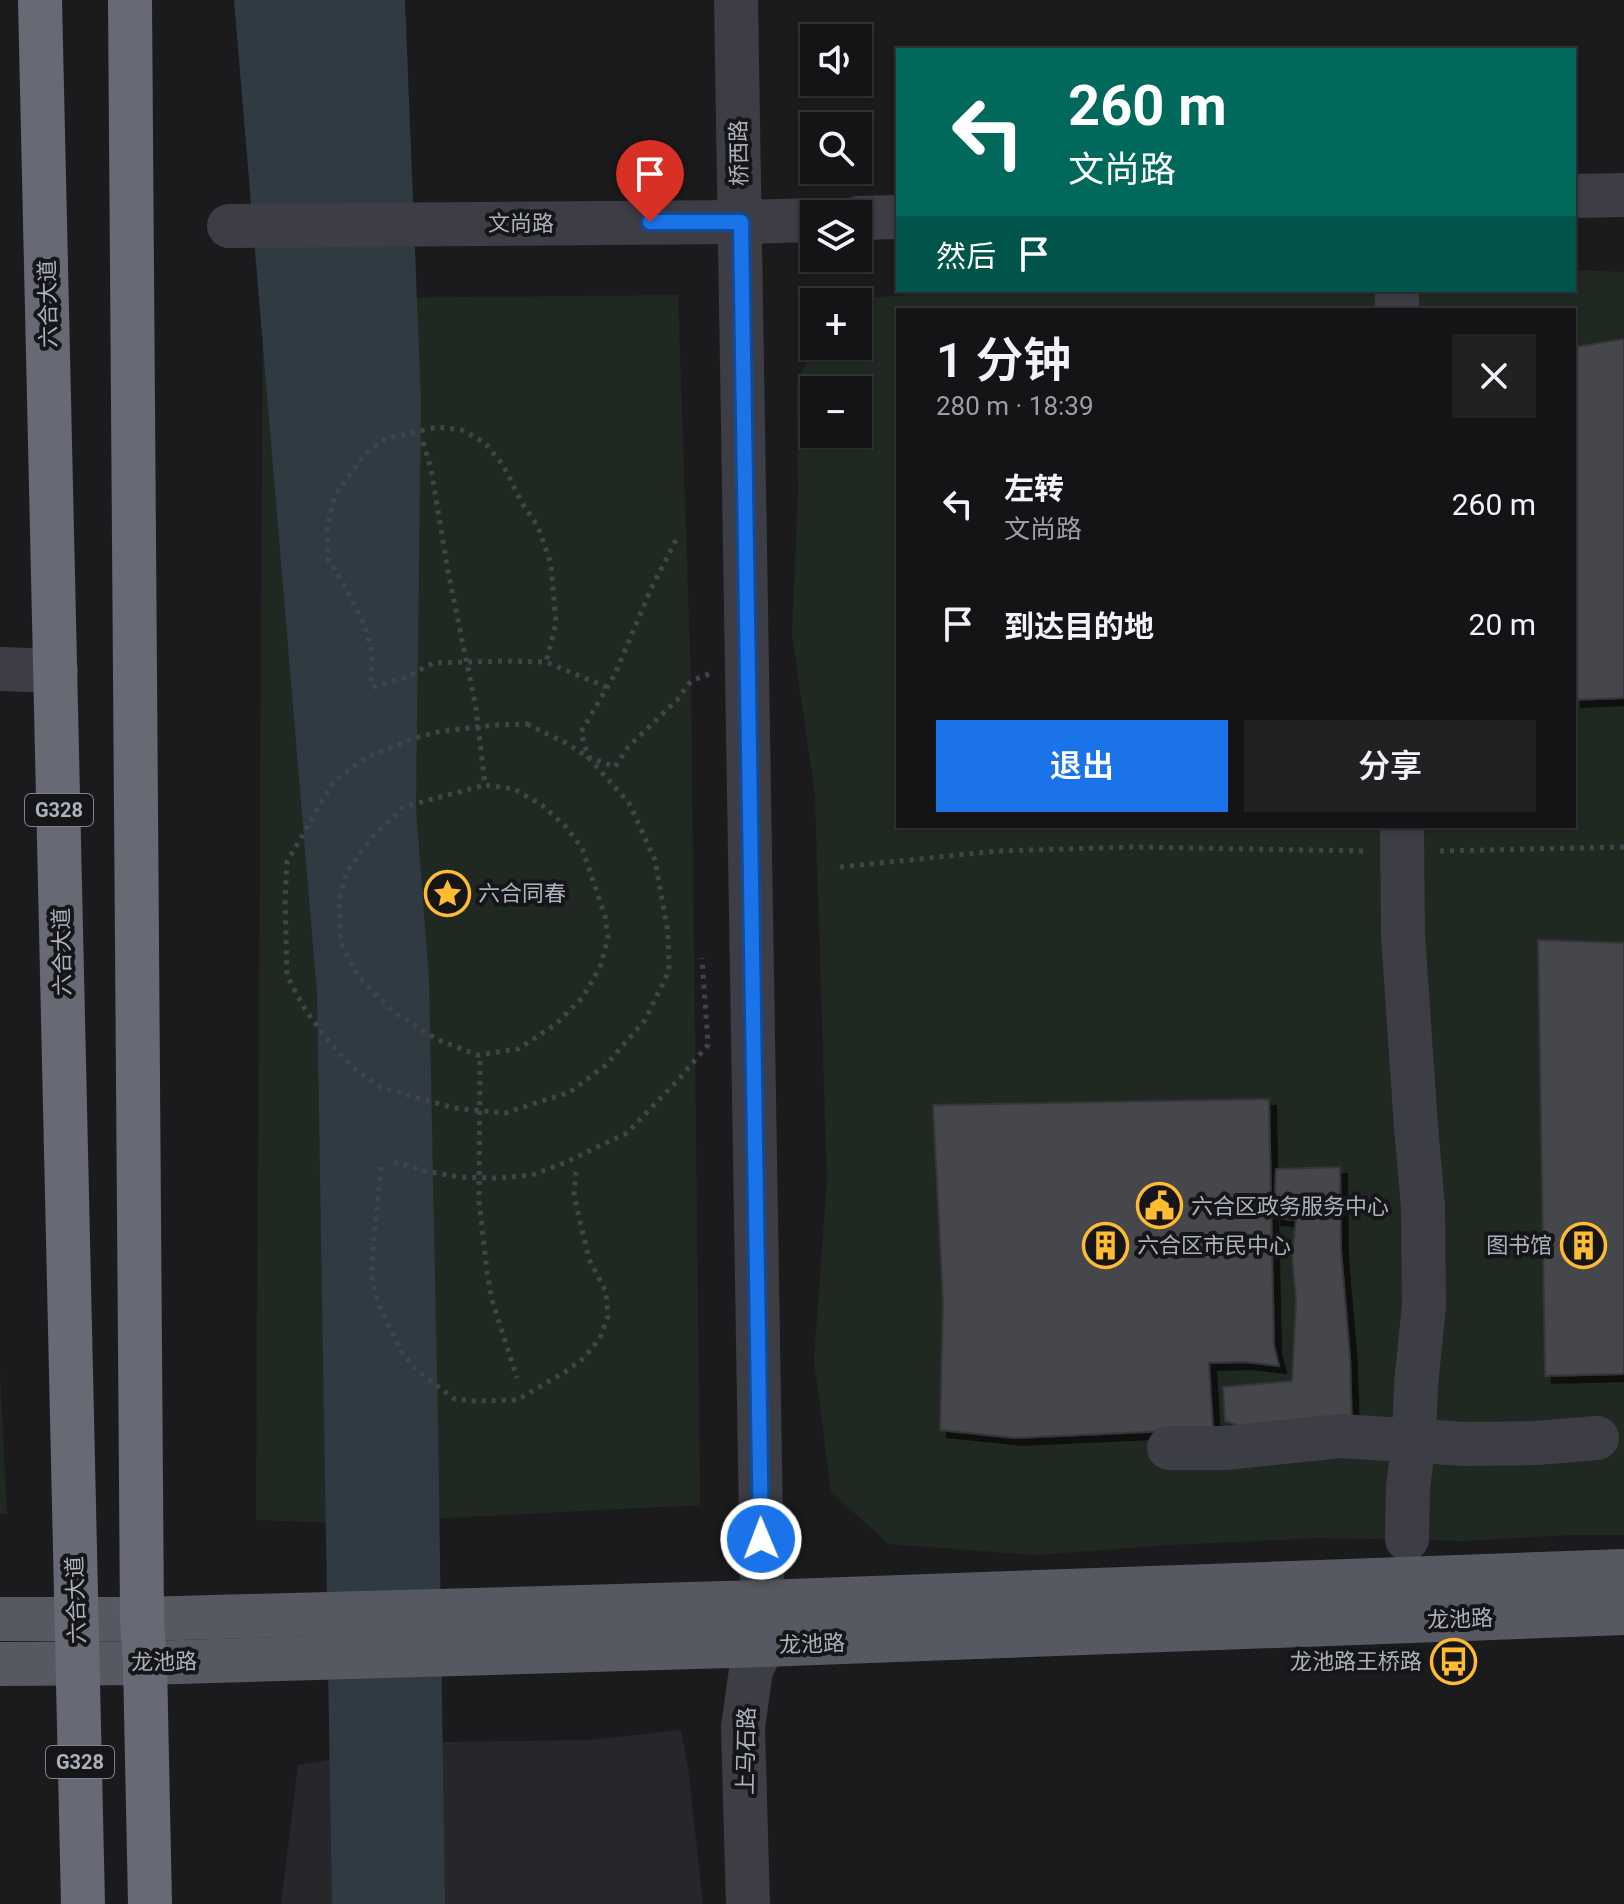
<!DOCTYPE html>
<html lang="zh">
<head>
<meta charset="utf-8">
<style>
  :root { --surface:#141416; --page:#212123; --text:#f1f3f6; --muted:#9d9ea1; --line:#333335; --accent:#1a73e8 }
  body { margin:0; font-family:Roboto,"Noto Sans SC",sans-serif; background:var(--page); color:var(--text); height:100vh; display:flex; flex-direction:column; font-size:30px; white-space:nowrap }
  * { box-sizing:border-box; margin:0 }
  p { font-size:26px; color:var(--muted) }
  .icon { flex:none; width:44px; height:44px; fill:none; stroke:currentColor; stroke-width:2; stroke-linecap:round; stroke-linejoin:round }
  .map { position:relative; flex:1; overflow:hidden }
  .sheet { position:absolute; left:896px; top:308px; width:680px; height:520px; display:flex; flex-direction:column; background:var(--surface); border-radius:0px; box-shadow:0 2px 6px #0004,0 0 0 2px var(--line) }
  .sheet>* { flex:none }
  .guide { position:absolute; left:896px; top:48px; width:680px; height:244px; border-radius:0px; box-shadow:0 2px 6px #0004,0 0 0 2px var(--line); background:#00695c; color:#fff; overflow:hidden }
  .tools { position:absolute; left:800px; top:24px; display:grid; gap:16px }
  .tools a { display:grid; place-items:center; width:72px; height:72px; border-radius:0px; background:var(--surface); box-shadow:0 2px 6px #0004,0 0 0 2px var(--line); font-size:40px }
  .pin { position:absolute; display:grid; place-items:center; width:68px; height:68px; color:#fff; margin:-82px -34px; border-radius:50% 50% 50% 0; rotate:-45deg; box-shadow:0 0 8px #0007 }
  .pin .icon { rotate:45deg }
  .me { position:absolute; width:88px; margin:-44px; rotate:359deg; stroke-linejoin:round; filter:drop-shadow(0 0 6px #0008) }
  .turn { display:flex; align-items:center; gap:28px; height:168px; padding:0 40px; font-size:36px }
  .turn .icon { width:104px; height:104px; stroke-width:2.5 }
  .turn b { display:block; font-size:56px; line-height:68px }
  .then { display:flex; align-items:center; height:76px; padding:0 40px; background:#0003; gap:16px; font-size:30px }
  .round { display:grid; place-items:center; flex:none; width:84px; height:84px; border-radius:0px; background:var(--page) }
  .summary { display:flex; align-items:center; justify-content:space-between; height:136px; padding:0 40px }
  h1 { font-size:48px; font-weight:600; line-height:60px }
  .cta { display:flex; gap:16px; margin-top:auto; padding:16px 40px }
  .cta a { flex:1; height:92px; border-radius:0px; background:var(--accent); color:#fff; font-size:32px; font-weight:600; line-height:92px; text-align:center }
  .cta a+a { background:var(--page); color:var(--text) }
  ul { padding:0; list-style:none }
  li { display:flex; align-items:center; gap:24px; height:120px; padding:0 40px }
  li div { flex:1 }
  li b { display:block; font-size:30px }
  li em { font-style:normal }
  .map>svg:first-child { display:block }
</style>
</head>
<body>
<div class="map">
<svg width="1624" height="1904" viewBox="0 0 1624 1904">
  <defs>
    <filter id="shadow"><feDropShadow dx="7" dy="7" stdDeviation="0" flood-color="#0009"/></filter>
  </defs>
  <rect width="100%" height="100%" fill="#1b1b1e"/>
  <polygon fill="#27272b" points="681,1730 688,1767 703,1904 281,1904 298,1765 440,1742 590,1740"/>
  <g fill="#202921" fill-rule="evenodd">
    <path d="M1574 270 1624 272V1535H1569L1464 1541 1320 1538 1169 1545 1036 1555 889 1544 831 1492 814 1360 827 1180 815 795 792 635 798 493 797 384 814 344V346H858V302H841L842 301 956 290H1574ZM898 310H1574V826H898ZM814 390H858V434H814Z"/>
    <polygon points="678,295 691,681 700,1505 346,1523 256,1520 263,299"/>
    <polygon points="0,1374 7,1514 0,1514"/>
  </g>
  <polygon fill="#2f3a43" points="234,0 405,0 421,400 416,809 429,979 438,1425 445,1904 332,1904 317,993"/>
  <g fill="#45464b" stroke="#35343a" stroke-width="2" filter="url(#shadow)">
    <polygon points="1624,339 1624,698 1574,700 1574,347"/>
    <polygon points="1538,940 1624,943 1624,1374 1545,1376"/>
    <polygon points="1269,1099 1274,1345 1279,1366 1245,1362 1209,1363 1213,1429 1015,1438 940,1430 943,1302 933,1105"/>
    <polygon points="1340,1167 1341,1250 1350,1357 1352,1427 1248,1429 1225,1421 1223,1387 1292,1381 1296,1301 1292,1255 1296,1220 1274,1218 1276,1169"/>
  </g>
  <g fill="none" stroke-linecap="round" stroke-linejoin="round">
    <g stroke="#41444a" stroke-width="5" stroke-dasharray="4 6" stroke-linecap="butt">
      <polyline points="423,442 431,469 448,571 476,708 485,785 514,789 542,805 565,826 582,848 605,916 608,938 600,967 583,997 556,1024 518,1049 478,1055 438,1040 392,1011 358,976 341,943 339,901 347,872 370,839 403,807 485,785"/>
      <polyline points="676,540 651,589 615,674 581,732 588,757 615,767 628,747 677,700 691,681 709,674"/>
      <polyline points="371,681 372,652 365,626 347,590 328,559 327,528 335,495 366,453 385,439 438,427 462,430 485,443 503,465 522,503 538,527 551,564 556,624 546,662"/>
      <polyline points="373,687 404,678 433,663 506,661 546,662 606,687"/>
      <polygon points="527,724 568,744 588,757 629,803 655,860 668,933 669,971 645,1020 606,1065 570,1092 505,1113 454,1108 380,1087 356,1070 331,1044 306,1011 287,976 285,900 287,862 333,782 366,757 415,738 441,731 496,725"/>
      <polyline points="1440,851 1624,847"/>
      <polyline points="840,867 997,851 1133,847 1366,851"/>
      <polyline points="480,1061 479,1201 487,1272 492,1300 517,1378"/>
      <polyline points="394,1162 425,1171 460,1177 496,1178 532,1175 564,1163 627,1133 678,1080 708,1045 702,958"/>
      <polyline points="381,1167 373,1247 372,1280 379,1305 400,1349 414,1368 434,1384 455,1399 475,1401 517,1400 565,1372 584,1358 600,1338 608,1316 606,1292 589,1259 574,1195 576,1172"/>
    </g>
    <g stroke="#3d3e45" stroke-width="44">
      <polyline points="736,0 763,1645 751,1670 743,1727 748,1904"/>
      <polyline points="1574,196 1624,195"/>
      <polyline points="858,218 898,217"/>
      <polyline points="229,226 741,222 814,220"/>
      <polyline points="1397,290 1397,310"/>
      <polyline points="0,669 56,671"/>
      <polyline points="1402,826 1403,935 1416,1127 1423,1207 1424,1305 1416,1385 1414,1439 1408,1488 1407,1539"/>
      <polyline points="1169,1448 1226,1448 1340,1436 1465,1444 1536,1443 1597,1438"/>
    </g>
    <g stroke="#575962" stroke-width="44">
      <polyline points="0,1619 142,1619 762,1602 1624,1571"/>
      <polyline points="0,1664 145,1663 763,1645 1624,1613"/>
    </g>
    <g stroke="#676a74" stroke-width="44">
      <polyline points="40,0 83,1904"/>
      <polyline points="130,0 142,1619 145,1663 150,1904"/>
    </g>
  </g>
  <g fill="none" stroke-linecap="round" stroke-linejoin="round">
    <defs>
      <polyline id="route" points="650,222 741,222 761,1539"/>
    </defs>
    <use href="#route" stroke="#114b97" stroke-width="20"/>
    <use href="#route" stroke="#1a73e8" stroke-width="14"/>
  </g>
  <defs>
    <symbol id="sight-ring" viewBox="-11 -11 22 22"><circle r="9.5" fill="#161619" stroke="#ffbc31" stroke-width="1.5"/><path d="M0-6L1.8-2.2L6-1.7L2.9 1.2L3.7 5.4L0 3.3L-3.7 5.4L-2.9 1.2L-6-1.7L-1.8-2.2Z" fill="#ffbc31"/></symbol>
    <symbol id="civic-ring" viewBox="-11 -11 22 22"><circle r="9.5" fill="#161619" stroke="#ffbc31" stroke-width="1.5"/><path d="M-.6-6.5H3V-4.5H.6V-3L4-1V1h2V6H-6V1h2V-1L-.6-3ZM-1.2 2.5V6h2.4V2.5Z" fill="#ffbc31"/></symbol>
    <symbol id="building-ring" viewBox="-11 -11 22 22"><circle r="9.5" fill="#161619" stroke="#ffbc31" stroke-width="1.5"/><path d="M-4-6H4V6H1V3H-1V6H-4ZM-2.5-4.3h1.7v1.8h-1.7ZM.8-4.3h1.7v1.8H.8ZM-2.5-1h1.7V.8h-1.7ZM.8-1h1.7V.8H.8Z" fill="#ffbc31"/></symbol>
    <symbol id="bus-ring" viewBox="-11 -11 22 22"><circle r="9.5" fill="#161619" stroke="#ffbc31" stroke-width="1.5"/><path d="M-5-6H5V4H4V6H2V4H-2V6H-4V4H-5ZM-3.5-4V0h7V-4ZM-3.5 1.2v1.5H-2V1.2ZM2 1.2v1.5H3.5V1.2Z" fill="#ffbc31"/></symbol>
  </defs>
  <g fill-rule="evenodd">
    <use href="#sight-ring" x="422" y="868" width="51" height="51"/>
    <use href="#civic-ring" x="1134" y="1180" width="51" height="51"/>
    <use href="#building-ring" x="1080" y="1220" width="51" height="51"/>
    <use href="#building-ring" x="1558" y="1220" width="51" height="51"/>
    <use href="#bus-ring" x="1428" y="1636" width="51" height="51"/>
  </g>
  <g text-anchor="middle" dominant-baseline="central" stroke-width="8" stroke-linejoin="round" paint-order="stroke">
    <g fill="#161619" stroke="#7f828c" stroke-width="2">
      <rect x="25" y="794" width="68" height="32" rx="6"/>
      <rect x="46" y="1746" width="68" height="32" rx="6"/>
    </g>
    <g font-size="20" font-weight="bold" fill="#acb1be">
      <text x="59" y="810">G328</text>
      <text x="80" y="1762">G328</text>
    </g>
    <g font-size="22" fill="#acb1be" stroke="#161619">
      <text transform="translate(739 153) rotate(-91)">桥西路</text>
      <text x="521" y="223">文尚路</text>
      <text transform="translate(48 304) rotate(-91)">六合大道</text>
      <text transform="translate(62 952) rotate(-91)">六合大道</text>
      <text transform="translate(76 1600) rotate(-92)">六合大道</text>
      <text transform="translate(1460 1619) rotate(-2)">龙池路</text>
      <text transform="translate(812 1644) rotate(-2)">龙池路</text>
      <text transform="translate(164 1662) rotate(-1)">龙池路</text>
      <text transform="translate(746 1751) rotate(-89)">上马石路</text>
    </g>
    <g font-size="22" fill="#acb1be" stroke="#161619" text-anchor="start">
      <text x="478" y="893">六合同春</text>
      <text x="1191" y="1206">六合区政务服务中心</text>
      <text x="1137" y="1245">六合区市民中心</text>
      <text x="1552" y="1245" text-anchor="end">图书馆</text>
      <text x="1422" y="1661" text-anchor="end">龙池路王桥路</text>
    </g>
  </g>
</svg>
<div class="tools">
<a><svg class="icon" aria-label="sound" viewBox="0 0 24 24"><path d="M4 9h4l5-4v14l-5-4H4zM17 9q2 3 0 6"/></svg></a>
<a><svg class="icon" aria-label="search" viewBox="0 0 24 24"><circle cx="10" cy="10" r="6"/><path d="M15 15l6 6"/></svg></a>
<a><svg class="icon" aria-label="layers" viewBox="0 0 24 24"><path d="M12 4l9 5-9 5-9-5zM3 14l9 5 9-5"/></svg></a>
<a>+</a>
<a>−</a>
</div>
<div class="pin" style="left:650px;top:222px;background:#d93025"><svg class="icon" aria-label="arrive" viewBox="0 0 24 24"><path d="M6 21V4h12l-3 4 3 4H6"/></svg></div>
<svg class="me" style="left:761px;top:1539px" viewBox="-20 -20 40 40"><circle r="17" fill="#1a73e8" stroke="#fff" stroke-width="3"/><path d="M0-11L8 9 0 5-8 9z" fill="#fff"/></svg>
<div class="guide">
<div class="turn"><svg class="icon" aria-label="left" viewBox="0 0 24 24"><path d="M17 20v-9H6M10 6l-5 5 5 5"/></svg><div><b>260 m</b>文尚路</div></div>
<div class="then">然后<svg class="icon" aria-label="arrive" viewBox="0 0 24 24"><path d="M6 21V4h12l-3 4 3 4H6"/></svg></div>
</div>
<section class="sheet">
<div class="summary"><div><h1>1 分钟</h1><p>280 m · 18:39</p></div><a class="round"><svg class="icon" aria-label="close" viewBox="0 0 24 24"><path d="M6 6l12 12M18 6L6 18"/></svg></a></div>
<ul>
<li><svg class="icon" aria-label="left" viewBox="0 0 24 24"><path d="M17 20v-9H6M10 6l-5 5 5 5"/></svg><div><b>左转</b><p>文尚路</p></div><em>260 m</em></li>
<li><svg class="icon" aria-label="arrive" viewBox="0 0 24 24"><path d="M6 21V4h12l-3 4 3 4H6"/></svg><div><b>到达目的地</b></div><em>20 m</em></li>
</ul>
<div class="cta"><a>退出</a><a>分享</a></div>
</section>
</div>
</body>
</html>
